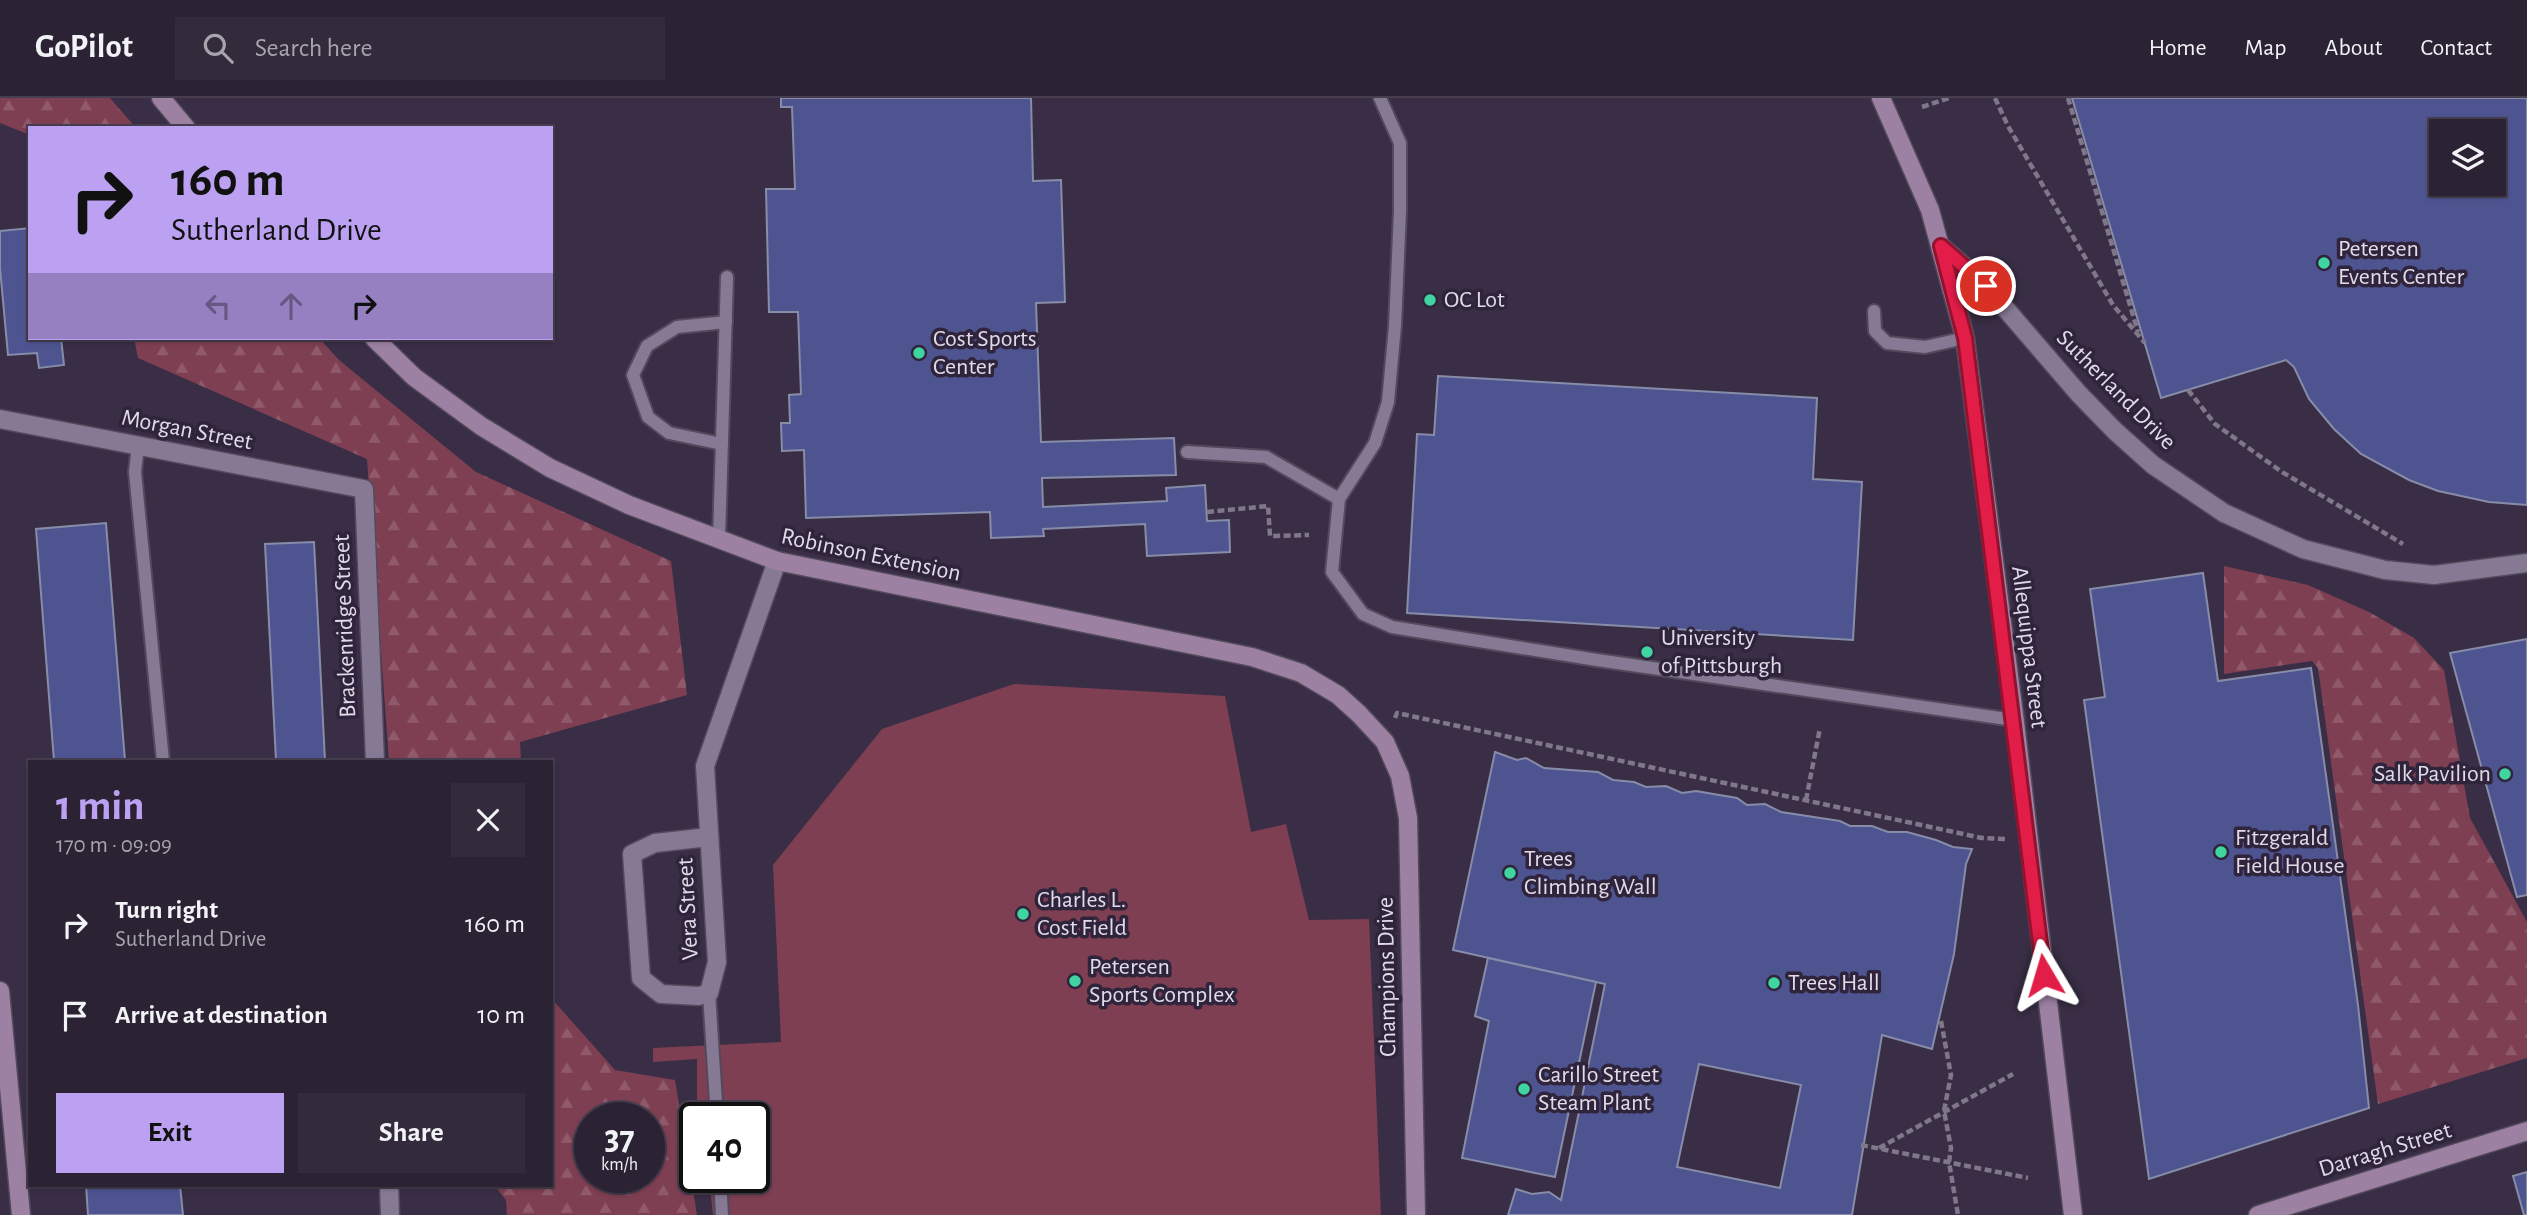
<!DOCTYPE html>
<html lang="en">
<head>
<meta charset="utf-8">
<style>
  :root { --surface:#2b2234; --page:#332a3c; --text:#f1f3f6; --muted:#a6a4ac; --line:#473f4f; --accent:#bca0f2 }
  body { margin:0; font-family:"Alegreya Sans",sans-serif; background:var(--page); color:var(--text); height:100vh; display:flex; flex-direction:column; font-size:26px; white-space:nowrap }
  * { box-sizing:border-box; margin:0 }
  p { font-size:23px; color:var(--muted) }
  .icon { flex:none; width:38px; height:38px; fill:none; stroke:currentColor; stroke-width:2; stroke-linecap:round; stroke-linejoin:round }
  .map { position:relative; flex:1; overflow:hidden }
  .drawer { position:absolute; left:28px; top:662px; width:525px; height:427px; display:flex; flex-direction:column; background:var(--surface); border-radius:0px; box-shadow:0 2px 5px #0004,0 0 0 2px var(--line) }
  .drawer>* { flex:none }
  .hud { position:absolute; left:28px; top:28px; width:525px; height:214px; border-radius:0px; box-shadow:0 2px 5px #0004,0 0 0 2px var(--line); background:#bca0f2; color:#111; overflow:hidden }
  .tools { position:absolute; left:2429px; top:21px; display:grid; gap:14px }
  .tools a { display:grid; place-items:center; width:77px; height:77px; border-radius:0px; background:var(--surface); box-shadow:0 2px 5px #0004,0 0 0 2px var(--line); font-size:35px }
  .speed { position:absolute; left:574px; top:1004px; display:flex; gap:14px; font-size:35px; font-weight:700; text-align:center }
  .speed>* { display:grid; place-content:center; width:91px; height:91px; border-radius:50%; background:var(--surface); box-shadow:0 2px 5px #0004,0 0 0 2px var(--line); line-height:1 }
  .speed small { font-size:18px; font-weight:400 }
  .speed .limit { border:4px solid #111; border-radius:10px; background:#fff; color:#111 }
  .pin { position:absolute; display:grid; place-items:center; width:60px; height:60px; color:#fff; margin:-30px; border:4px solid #fff; border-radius:50%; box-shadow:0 2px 7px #0007 }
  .me { position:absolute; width:77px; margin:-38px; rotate:353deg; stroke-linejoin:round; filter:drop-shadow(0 0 5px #0008) }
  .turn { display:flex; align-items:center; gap:24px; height:147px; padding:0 28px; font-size:32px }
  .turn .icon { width:91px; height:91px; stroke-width:2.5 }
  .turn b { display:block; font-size:49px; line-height:60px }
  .lanes { display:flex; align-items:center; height:66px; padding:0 28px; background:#0003; justify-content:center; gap:35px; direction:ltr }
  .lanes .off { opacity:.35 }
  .round { display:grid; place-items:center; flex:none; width:74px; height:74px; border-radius:0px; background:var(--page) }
  .overview { display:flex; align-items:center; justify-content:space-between; height:119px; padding:0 28px }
  h1 { font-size:42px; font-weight:600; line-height:52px; color:var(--accent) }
  .action { display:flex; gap:14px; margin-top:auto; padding:14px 28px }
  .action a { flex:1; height:80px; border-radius:0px; background:var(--accent); color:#111; font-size:28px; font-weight:600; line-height:80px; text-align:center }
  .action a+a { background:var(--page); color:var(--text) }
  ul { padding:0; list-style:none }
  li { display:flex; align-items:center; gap:21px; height:91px; padding:0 28px }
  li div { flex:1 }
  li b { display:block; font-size:26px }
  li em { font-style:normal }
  header { display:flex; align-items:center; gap:42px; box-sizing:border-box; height:98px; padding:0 35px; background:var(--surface); border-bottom:2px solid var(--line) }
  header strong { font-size:33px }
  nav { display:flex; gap:38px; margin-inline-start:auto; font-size:24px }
  .search { width:490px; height:63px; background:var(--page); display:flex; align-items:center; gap:18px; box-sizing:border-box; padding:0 24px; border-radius:0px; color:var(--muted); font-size:26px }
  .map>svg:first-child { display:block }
</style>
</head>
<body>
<header>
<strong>GoPilot</strong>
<div class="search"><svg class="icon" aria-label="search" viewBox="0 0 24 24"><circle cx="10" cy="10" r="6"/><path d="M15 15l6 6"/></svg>Search here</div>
<nav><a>Home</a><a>Map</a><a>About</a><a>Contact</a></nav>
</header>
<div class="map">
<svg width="2527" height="1117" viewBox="0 0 2527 1117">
  <defs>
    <pattern id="forest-firs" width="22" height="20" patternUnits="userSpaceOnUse" patternTransform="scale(1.75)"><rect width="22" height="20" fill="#7e3f52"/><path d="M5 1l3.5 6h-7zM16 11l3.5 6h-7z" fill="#905a6b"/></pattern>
  </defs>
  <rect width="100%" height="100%" fill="#392e45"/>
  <g fill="url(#forest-firs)" fill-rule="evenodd">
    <polygon points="0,0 110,0 136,30 30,30 30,37 0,25"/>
    <polygon points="134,240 319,240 339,262 476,374 671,463 687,597 520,644 521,663 389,663 367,361 138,260"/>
    <polygon points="2224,468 2308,487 2369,514 2414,540 2444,572 2470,720 2527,824 2527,960 2378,1006 2318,570 2312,563 2224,576"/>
    <path d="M551 900 615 972 675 982 697 1117H507L506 1102 494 1087H551ZM649 1020V1080H590V1020Z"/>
  </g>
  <polygon fill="#7e3f52" points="1014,586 1225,598 1251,734 1286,726 1309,822 1369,821 1381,1117 713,1117 709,1080 754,1080 754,1020 699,1020 697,1007 697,961 653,964 653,950 781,944 773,767 882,631"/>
  <g fill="#4e5490" stroke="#878ca8" stroke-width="2" fill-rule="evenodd">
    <polygon points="781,0 1031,0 1033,83 1061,82 1065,204 1036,205 1041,344 1174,340 1176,377 1042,380 1043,409 1167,403 1166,390 1205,387 1207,423 1229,422 1230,454 1147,458 1145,426 1043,431 1044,438 991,440 990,414 806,420 804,352 782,353 781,325 790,325 789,297 801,296 798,214 769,214 766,91 795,91 792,9 781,9"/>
    <path d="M2072 0H2527V407L2489 404 2438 393 2409 382 2361 356 2334 331 2309 301 2294 269 2286 262 2161 300ZM2441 33H2494V86H2441Z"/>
    <polygon points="30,130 30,240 61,240 64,267 39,270 37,255 8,257 0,170 0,133"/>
    <polygon points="1438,278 1817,300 1813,381 1862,384 1853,542 1407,515 1417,336 1434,337"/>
    <polygon points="106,425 125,663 54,663 36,431"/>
    <polygon points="314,444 325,663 276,663 265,446"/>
    <polygon points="2203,475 2218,583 2311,570 2358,907 2369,1010 2149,1081 2084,602 2105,599 2090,491"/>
    <polygon points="2527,541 2527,797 2517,799 2450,555"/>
    <path d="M1495 654 1517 662 1526 660 1544 670 1598 674 1613 682 1634 684 1646 689 1666 688 1682 695 1696 693 1737 700 1747 707 1765 706 1781 714 1840 723 1850 728H1872L1888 734H1907L1936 742 1953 749 1972 751 1966 766 1954 856 1932 951 1882 937 1852 1117H1508L1516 1091 1532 1096 1549 1094 1561 1102 1605 886 1453 852ZM1699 966 1801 987 1780 1090 1677 1069Z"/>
    <polygon points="1488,860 1596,884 1555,1079 1462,1060 1489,923 1475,918"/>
    <polygon points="2527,1074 2527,1117 2524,1117 2513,1078"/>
    <polygon points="86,1087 180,1087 183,1117 88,1117"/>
  </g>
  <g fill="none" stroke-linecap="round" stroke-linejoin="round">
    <defs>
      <g id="lane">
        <polyline points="1380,0 1400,45 1400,113 1395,228 1388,304 1375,345 1339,401 1332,474 1363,516 1392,529 1597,562 2014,622"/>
        <polyline points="1874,213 1875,233 1887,245 1925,249 1965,240"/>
        <polyline points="722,346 669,335 648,319 633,277 647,248 677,229 726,224"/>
        <polyline points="138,347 135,374 163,663"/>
        <polyline points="1187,354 1266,359 1339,401"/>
        <polyline points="719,440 727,179"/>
        <polyline points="709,895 717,1020"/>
        <polyline points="720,1080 722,1117"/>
      </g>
      <g id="street">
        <polyline points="1941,148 1986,188 2079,296 2115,333 2153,367 2224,415 2303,451 2385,472 2434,477 2527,465"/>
        <polyline points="0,321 364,391 375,663"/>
        <polyline points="709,739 655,745 632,756 641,880 661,896 699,898 709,895 717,864 705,668 777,463"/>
        <polyline points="389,1087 390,1117"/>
      </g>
      <g id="secondary">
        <polyline points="161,0 186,30"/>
        <polyline points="1881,0 1930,112 1965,240 2015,624 2073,1117"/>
        <polyline points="374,240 414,279 481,328 550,370 629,407 777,463 1252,559 1301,575 1338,597 1359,616 1385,644 1400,678 1408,720 1416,1117"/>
        <polyline points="0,893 21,1117"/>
        <polyline points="2258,1117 2527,1033"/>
      </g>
    </defs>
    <use href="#lane" stroke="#53495c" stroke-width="16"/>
    <use href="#street" stroke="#53495c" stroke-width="21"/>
    <use href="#secondary" stroke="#53495c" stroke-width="21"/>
    <g stroke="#80778a" stroke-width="4.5" stroke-dasharray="7 3.5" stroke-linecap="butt">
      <polyline points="1995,0 2008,28 2113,207 2145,245"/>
      <polyline points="2068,0 2138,234"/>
      <polyline points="1922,9 1949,0"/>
      <polyline points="2188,292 2215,326 2282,374 2403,446"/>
      <polyline points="1207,414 1268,408 1270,438 1309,437"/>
      <polyline points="1395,620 1397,615 1982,740 2006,741"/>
      <polyline points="1806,702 1820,630"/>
      <polyline points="1941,923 1951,977 1944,1013 1951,1050 1949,1064 1958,1117"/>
      <polyline points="1861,1047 2028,1080"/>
      <polyline points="1879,1050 2013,976"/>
    </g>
    <use href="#lane" stroke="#867994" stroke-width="12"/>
    <use href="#street" stroke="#867994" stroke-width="18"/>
    <use href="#secondary" stroke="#9d81a3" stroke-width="18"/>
  </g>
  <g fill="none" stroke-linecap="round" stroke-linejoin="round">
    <defs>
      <polyline id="route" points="1986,188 1941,148 1965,240 2044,877"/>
    </defs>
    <use href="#route" stroke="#92132f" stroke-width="18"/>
    <use href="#route" stroke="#e11d48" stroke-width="12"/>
  </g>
  <g fill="#40d4a1" stroke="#2f243b" stroke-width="2.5">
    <circle cx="2324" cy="165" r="7"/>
    <circle cx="1430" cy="202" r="7"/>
    <circle cx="919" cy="255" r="7"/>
    <circle cx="1647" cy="554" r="7"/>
    <circle cx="2505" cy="676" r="7"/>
    <circle cx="2221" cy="754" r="7"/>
    <circle cx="1510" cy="775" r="7"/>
    <circle cx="1023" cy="816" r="7"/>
    <circle cx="1075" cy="883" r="7"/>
    <circle cx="1774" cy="885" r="7"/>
    <circle cx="1524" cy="991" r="7"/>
  </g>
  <g text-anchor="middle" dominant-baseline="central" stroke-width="7" stroke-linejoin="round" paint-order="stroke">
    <g font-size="24" fill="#e1dbe9" stroke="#2f243b" text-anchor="start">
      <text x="2338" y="151">Petersen<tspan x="2338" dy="28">Events Center</tspan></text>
      <text x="1444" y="202">OC Lot</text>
      <text x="933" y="241">Cost Sports<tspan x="933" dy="28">Center</tspan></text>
      <text x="1661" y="540">University<tspan x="1661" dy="28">of Pittsburgh</tspan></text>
      <text x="2491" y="676" text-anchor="end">Salk Pavilion</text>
      <text x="2235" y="740">Fitzgerald<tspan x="2235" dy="28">Field House</tspan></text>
      <text x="1524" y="761">Trees<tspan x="1524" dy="28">Climbing Wall</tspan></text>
      <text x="1037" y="802">Charles L.<tspan x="1037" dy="28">Cost Field</tspan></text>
      <text x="1089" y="869">Petersen<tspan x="1089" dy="28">Sports Complex</tspan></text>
      <text x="1788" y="885">Trees Hall</text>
      <text x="1538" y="977">Carillo Street<tspan x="1538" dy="28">Steam Plant</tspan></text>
    </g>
    <g font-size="24" fill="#e1dbe9" stroke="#2f243b">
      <text transform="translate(2116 292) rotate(45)">Sutherland Drive</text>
      <text transform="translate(187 332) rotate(11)">Morgan Street</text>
      <text transform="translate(871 457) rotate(12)">Robinson Extension</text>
      <text transform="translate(345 528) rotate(-92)">Brackenridge Street</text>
      <text transform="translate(2029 549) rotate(83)">Allequippa Street</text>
      <text transform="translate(688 811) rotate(-93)">Vera Street</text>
      <text transform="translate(1387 879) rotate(-91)">Champions Drive</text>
      <text transform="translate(2385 1052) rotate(-17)">Darragh Street</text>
    </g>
  </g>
</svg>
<div class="tools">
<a><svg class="icon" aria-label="layers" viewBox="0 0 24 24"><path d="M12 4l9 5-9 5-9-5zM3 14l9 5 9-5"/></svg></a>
</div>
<div class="speed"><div>37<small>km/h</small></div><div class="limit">40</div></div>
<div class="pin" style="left:1986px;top:188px;background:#d93025"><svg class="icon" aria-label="arrive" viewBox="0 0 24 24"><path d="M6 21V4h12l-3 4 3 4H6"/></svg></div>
<svg class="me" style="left:2044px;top:877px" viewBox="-20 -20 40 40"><path d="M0-17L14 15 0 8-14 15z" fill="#e11d48" stroke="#fff" stroke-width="4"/></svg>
<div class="hud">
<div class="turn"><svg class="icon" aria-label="right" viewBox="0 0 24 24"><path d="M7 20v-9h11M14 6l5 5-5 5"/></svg><div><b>160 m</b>Sutherland Drive</div></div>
<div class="lanes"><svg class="icon off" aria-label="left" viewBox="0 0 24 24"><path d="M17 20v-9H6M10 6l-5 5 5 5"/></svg><svg class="icon off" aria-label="ahead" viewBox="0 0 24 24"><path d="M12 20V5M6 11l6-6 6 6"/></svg><svg class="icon" aria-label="right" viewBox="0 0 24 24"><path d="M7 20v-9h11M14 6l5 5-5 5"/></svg></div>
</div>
<section class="drawer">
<div class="overview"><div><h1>1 min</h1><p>170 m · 09:09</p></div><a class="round"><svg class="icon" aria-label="close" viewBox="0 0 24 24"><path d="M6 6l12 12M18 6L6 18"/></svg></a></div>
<ul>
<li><svg class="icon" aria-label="right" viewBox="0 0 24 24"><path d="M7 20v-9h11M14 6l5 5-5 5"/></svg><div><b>Turn right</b><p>Sutherland Drive</p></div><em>160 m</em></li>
<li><svg class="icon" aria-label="arrive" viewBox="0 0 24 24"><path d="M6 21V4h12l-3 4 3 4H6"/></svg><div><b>Arrive at destination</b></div><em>10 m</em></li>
</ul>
<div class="action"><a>Exit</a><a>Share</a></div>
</section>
</div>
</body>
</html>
